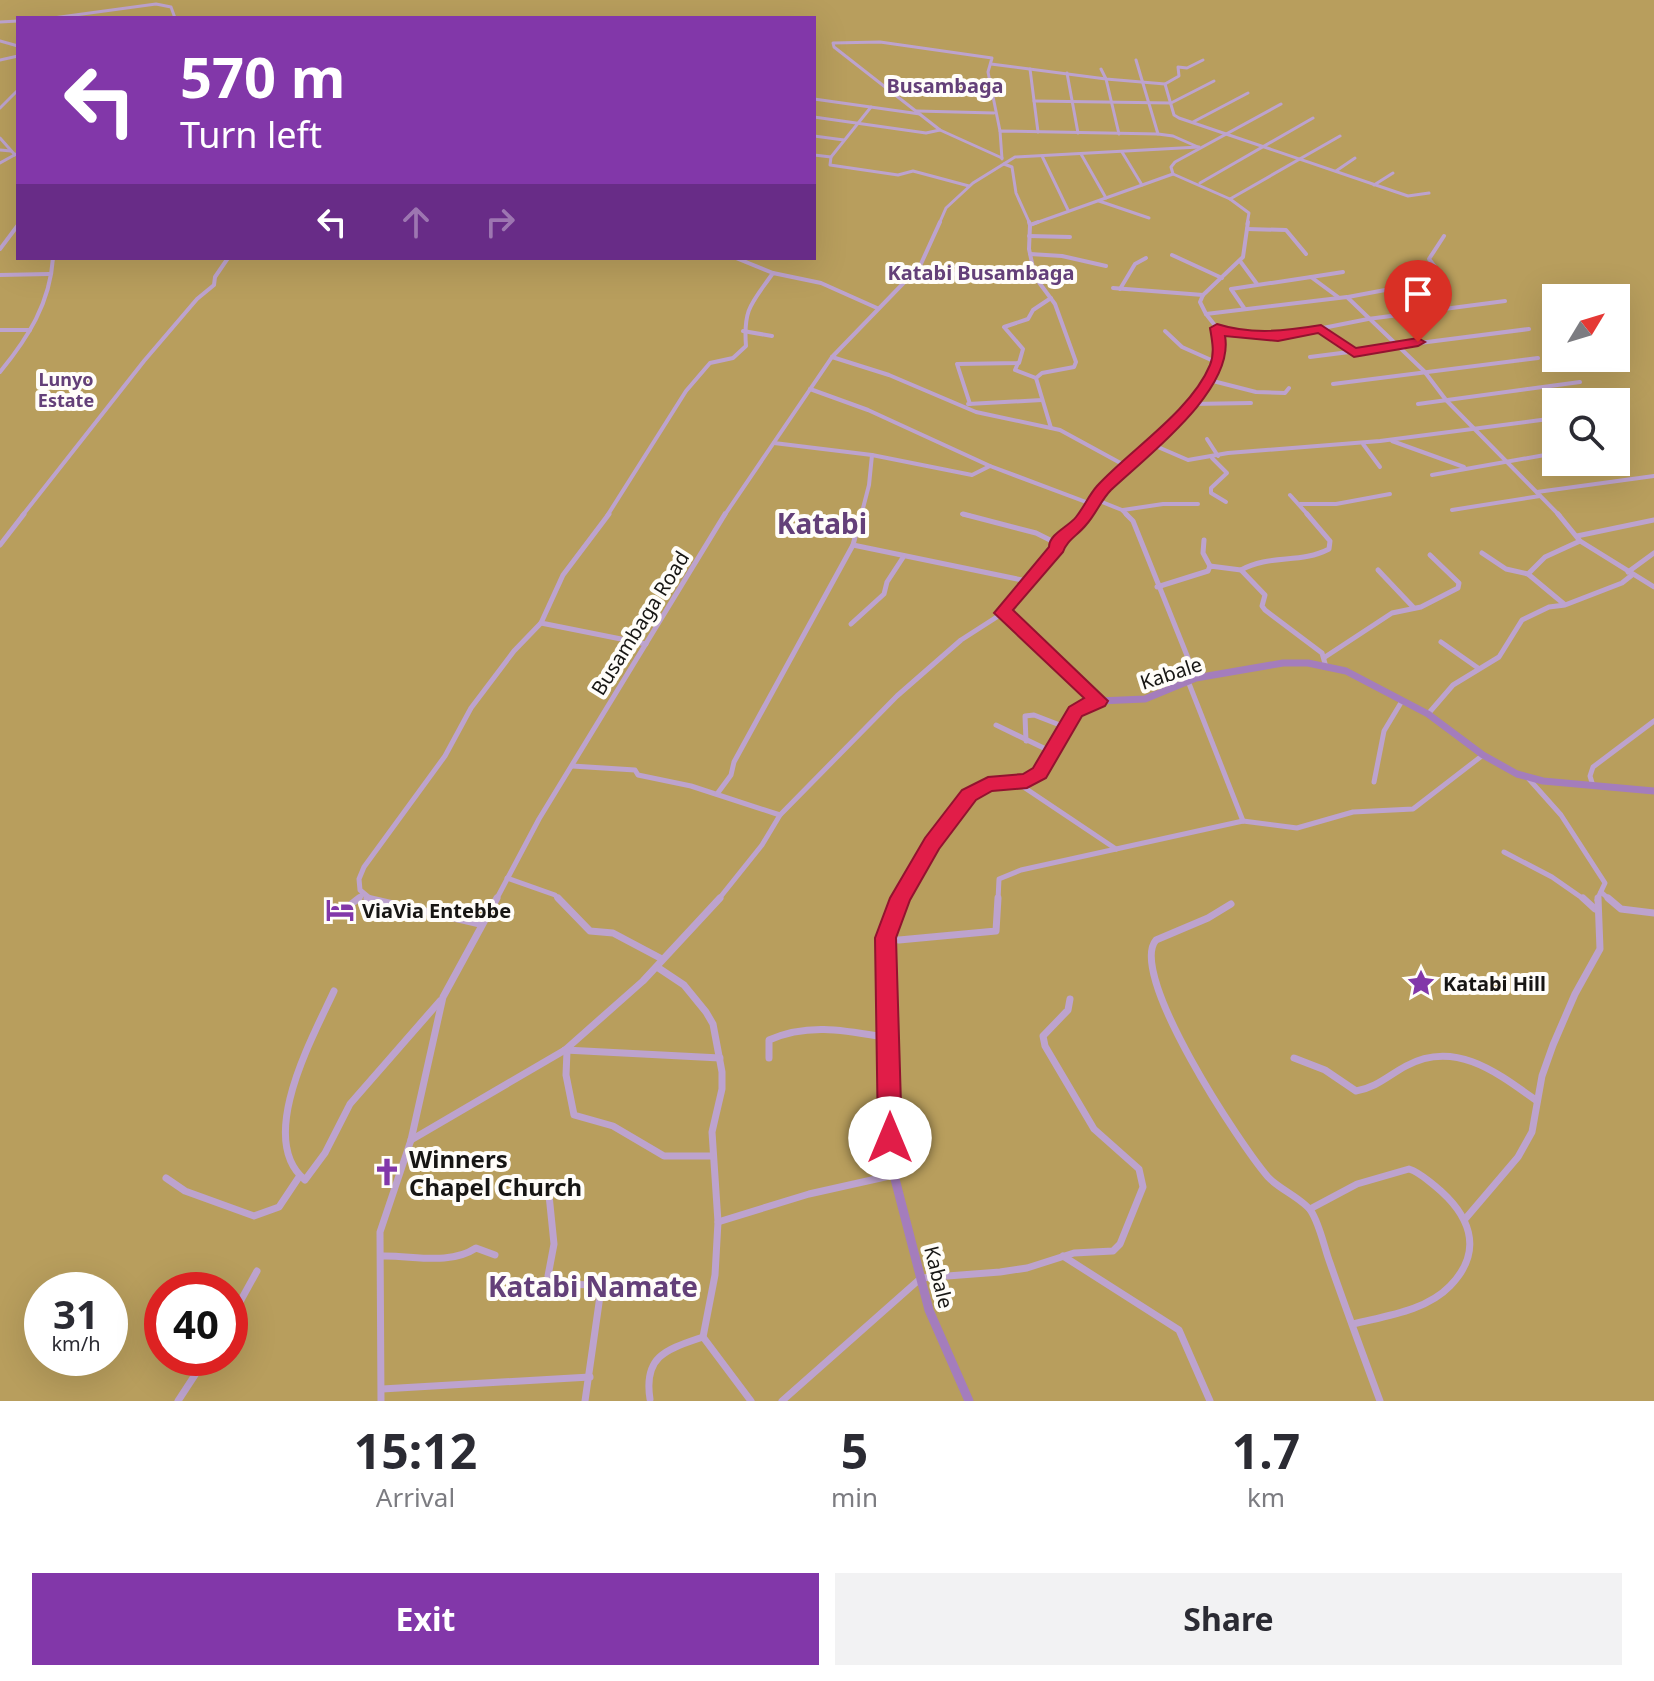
<!DOCTYPE html>
<html lang="en">
<head>
<meta charset="utf-8">
<style>
  :root { --surface:#fff; --page:#f2f2f3; --text:#2b2b33; --muted:#7c7c81; --accent:#8237a9 }
  body { margin:0; font-family:"Noto Sans",sans-serif; background:var(--page); color:var(--text); height:100vh; display:flex; flex-direction:column; font-size:30px; white-space:nowrap }
  * { box-sizing:border-box; margin:0 }
  p { font-size:26px; color:var(--muted) }
  .icon { flex:none; width:44px; height:44px; fill:none; stroke:currentColor; stroke-width:2; stroke-linecap:round; stroke-linejoin:round }
  .map { position:relative; height:1401px; overflow:hidden }
  .side { display:flex; flex-direction:column; background:var(--surface); flex:1 }
  .side>* { flex:none }
  .banner { position:absolute; left:16px; top:16px; width:800px; height:244px; border-radius:0px; box-shadow:0 8px 32px #0002; background:#8237a9; color:#fff; overflow:hidden }
  .needle { width:52px; rotate:52deg }
  .controls { position:absolute; left:1542px; top:284px; display:grid; gap:16px }
  .controls a { display:grid; place-items:center; width:88px; height:88px; border-radius:0px; background:var(--surface); box-shadow:0 8px 32px #0002; font-size:40px }
  .speed { position:absolute; left:24px; top:1272px; display:flex; gap:16px; font-size:40px; font-weight:700; text-align:center }
  .speed>* { display:grid; place-content:center; width:104px; height:104px; border-radius:50%; background:var(--surface); box-shadow:0 8px 32px #0002; line-height:1 }
  .speed small { font-size:20px; font-weight:400 }
  .speed .limit { border:12px solid #d22; background:#fff; color:#111 }
  .pin { position:absolute; display:grid; place-items:center; width:68px; height:68px; color:#fff; margin:-82px -34px; border-radius:50% 50% 50% 0; rotate:-45deg; box-shadow:0 0 8px #0007 }
  .pin .icon { rotate:45deg }
  .me { position:absolute; width:88px; margin:-44px; rotate:0deg; stroke-linejoin:round; filter:drop-shadow(0 0 6px #0008) }
  .turn { display:flex; align-items:center; gap:28px; height:168px; padding:0 32px; font-size:36px }
  .turn .icon { width:104px; height:104px; stroke-width:2.5 }
  .turn b { display:block; font-size:56px; line-height:68px }
  .lanes { display:flex; align-items:center; height:76px; padding:0 32px; background:#0003; justify-content:center; gap:40px; direction:ltr }
  .lanes .off { opacity:.35 }
  .eta { display:flex; justify-content:space-evenly; align-items:center; height:136px; text-align:center }
  .eta b { font-size:48px; font-weight:700; line-height:56px }
  .button { display:flex; gap:16px; margin-top:auto; padding:16px 32px }
  .button a { flex:1; height:92px; border-radius:0px; background:var(--accent); color:#fff; font-size:32px; font-weight:700; line-height:92px; text-align:center }
  .button a+a { background:var(--page); color:var(--text) }
  .map>svg:first-child { display:block }
</style>
</head>
<body>
<div class="map">
<svg width="1654" height="1401" viewBox="0 0 1654 1401">
  <rect width="100%" height="100%" fill="#f2f0eb"/>
  <path fill="#b89e5d" fill-rule="evenodd" d="M0 0H1654V1401H0ZM18 18H814V258H18ZM1556 298H1616V358H1556ZM1556 402H1616V462H1556ZM42 1290H110V1358H42ZM162 1290H230V1358H162Z"/>
  <g fill="none" stroke-linecap="round" stroke-linejoin="round">
    <g stroke="#bda3ce" stroke-width="3">
      <polyline points="53,18 156,4 171,7 175,18"/>
      <polyline points="0,22 18,21"/>
      <polyline points="0,41 18,46"/>
      <polyline points="0,60 18,56"/>
      <polyline points="991,64 1106,79 1119,134"/>
      <polyline points="1030,69 1038,132"/>
      <polyline points="1101,69 1106,79 1165,84 1174,115 1179,118 1408,196 1429,193"/>
      <polyline points="1067,73 1078,133"/>
      <polyline points="1165,84 1179,76 1178,67 1187,68 1203,60"/>
      <polyline points="814,99 920,114"/>
      <polyline points="1034,101 1171,103 1214,81"/>
      <polyline points="871,107 831,157 830,165 898,175 913,171 969,186"/>
      <polyline points="0,108 18,90"/>
      <polyline points="917,111 994,113"/>
      <polyline points="814,117 926,133 940,130"/>
      <polyline points="1193,122 1248,93"/>
      <polyline points="1000,131 988,72 992,58 880,42 833,43 834,47 940,130 1002,158"/>
      <polyline points="1158,134 1173,136 1198,147"/>
      <polyline points="814,136 844,140"/>
      <polyline points="0,138 15,155"/>
      <polyline points="0,150 11,151"/>
      <polyline points="1122,152 1142,185"/>
      <polyline points="1081,154 1106,198"/>
      <polyline points="814,155 831,157"/>
      <polyline points="1042,156 1068,210"/>
      <polyline points="1002,159 1000,131 1158,134 1136,60"/>
      <polyline points="0,163 18,153"/>
      <polyline points="1004,164 1012,167 1016,193 1030,224"/>
      <polyline points="1336,171 1355,158"/>
      <polyline points="1173,174 1171,167 1175,162 1281,104"/>
      <polyline points="1200,183 1313,118"/>
      <polyline points="1374,185 1393,173"/>
      <polyline points="1230,199 1340,136"/>
      <polyline points="1099,201 1149,218"/>
      <polyline points="939,224 946,208 973,183 1015,157 1199,147"/>
      <polyline points="1033,224 1173,174 1230,199 1249,213 1247,224"/>
    </g>
    <g stroke="#bda3ce" stroke-width="4">
      <polyline points="1029,222 1030,225 1038,222"/>
      <polyline points="1030,225 1029,249 1035,277 1055,304 1076,362 1074,367 1042,373 1036,378 1051,428"/>
      <polyline points="1247,229 1286,230 1306,254"/>
      <polyline points="1029,236 1070,237"/>
      <polyline points="0,249 18,225"/>
      <polyline points="1030,254 1062,256 1106,266"/>
      <polyline points="1172,255 1222,278"/>
      <polyline points="736,258 773,273"/>
      <polyline points="1240,261 1257,284"/>
      <polyline points="0,275 49,274"/>
      <polyline points="908,275 994,273 1035,277"/>
      <polyline points="1311,277 1343,272"/>
      <polyline points="1113,288 1203,295"/>
      <polyline points="1120,289 1135,264 1146,258"/>
      <polyline points="1348,297 1401,287 1432,286 1439,272 1429,259 1444,236"/>
      <polyline points="1244,308 1231,289 1311,277 1338,297"/>
      <polyline points="1206,314 1200,302 1203,295 1243,257 1248,222"/>
      <polyline points="1218,328 1278,337 1368,319 1505,301"/>
      <polyline points="1322,329 1352,352"/>
      <polyline points="0,330 30,330"/>
      <polyline points="743,331 772,336"/>
      <polyline points="1165,331 1182,347 1218,363"/>
      <polyline points="832,357 889,375 976,412 1060,430 1126,466"/>
      <polyline points="1310,357 1529,329"/>
      <polyline points="1018,363 1015,370 1036,378"/>
      <path d="M0 372C28 338 50 303 53 258"/>
      <polyline points="1209,380 1256,392 1285,393 1289,388"/>
      <polyline points="1333,384 1538,358"/>
      <polyline points="810,389 868,410 990,466"/>
      <polyline points="968,404 1042,400"/>
      <polyline points="970,404 957,364 1019,363 1023,349 1004,327 1028,319 1033,310 1051,298"/>
      <polyline points="1190,404 1251,403"/>
      <polyline points="1418,404 1580,382"/>
      <polyline points="1207,439 1218,456"/>
      <polyline points="1392,441 1464,467"/>
      <polyline points="774,443 872,455 972,475 990,466 1094,505"/>
      <polyline points="1151,444 1188,460 1228,453 1380,441 1556,418"/>
      <polyline points="1363,444 1380,467"/>
      <polyline points="1212,458 1227,473 1211,488 1211,493 1226,502"/>
      <polyline points="1432,475 1556,453"/>
      <polyline points="1537,492 1654,476"/>
      <polyline points="1290,495 1309,516"/>
      <polyline points="1097,500 1122,510 1128,516"/>
      <polyline points="1300,504 1336,504 1390,494"/>
      <polyline points="1123,510 1163,504 1198,504"/>
      <polyline points="1452,510 1540,496"/>
      <polyline points="962,514 971,516"/>
      <polyline points="22,516 144,361 197,299 214,285 215,277 228,258"/>
      <path d="M607 516 686 391 710 363 733 358 746 346C743 308 752 303 773 273L821 283 877 308"/>
      <polyline points="724,516 832,357 920,266 940,222"/>
      <polyline points="861,516 869,485 872,455"/>
      <polyline points="1084,516 1110,481 1146,452 1202,390 1216,369 1220,345 1217,328 1206,314 1347,297 1424,371 1446,400 1560,516"/>
    </g>
    <g stroke="#bda3ce" stroke-width="5">
      <polyline points="609,514 563,575 541,623 646,644"/>
      <polyline points="963,514 1036,533 1056,543"/>
      <polyline points="1126,514 1133,521 1196,678"/>
      <polyline points="1558,514 1580,541 1654,587"/>
      <polyline points="1577,536 1654,520"/>
      <polyline points="1204,540 1203,553 1210,566"/>
      <polyline points="0,545 24,514"/>
      <polyline points="853,545 1027,581"/>
      <polyline points="1482,553 1506,569 1528,574 1564,604"/>
      <path d="M1241 570C1269 554 1301 564 1329 549L1330 541 1307 514"/>
      <polyline points="1378,570 1414,608"/>
      <polyline points="1628,572 1654,553"/>
      <polyline points="1528,574 1545,557 1580,541"/>
      <polyline points="1157,587 1208,571 1210,566 1241,570 1265,595 1262,606 1265,610 1322,653 1326,667"/>
      <polyline points="1003,613 1099,701"/>
      <polyline points="851,624 884,594 887,582 904,556"/>
      <polyline points="1441,642 1478,668"/>
      <polyline points="1325,657 1392,613 1421,607 1458,588 1459,583 1430,555"/>
      <polyline points="1188,681 1243,821"/>
      <polyline points="1428,714 1453,685 1499,657 1522,620 1549,607 1565,605 1622,583 1632,575"/>
      <polyline points="996,725 1052,752"/>
      <polyline points="1026,741 1025,716 1034,715 1065,727"/>
      <polyline points="572,766 635,770 638,775 691,786 780,815"/>
      <polyline points="1528,778 1561,815 1605,883 1597,900"/>
      <polyline points="1374,782 1384,731 1402,701"/>
      <polyline points="1019,784 1116,849"/>
      <polyline points="1593,786 1590,776 1593,767 1654,721"/>
      <polyline points="717,794 731,775 734,762 853,545 861,514"/>
      <polyline points="1504,852 1552,877 1585,900"/>
      <polyline points="507,878 555,895 559,900"/>
      <polyline points="1601,892 1610,900"/>
      <polyline points="356,900 362,895"/>
      <polyline points="372,900 360,890 359,879 364,867 445,756 471,708 514,651 541,623"/>
      <polyline points="496,900 539,819 725,514"/>
      <polyline points="718,900 762,845 780,815 897,696 961,640 1003,613 1057,548 1056,543 1086,514"/>
      <polyline points="998,900 999,879 1021,870 1243,821 1297,828 1353,812 1413,809 1483,755"/>
    </g>
    <g stroke="#bda3ce" stroke-width="7">
      <polyline points="367,898 480,924"/>
      <polyline points="558,898 590,931 613,933 662,959"/>
      <polyline points="1583,898 1595,909"/>
      <polyline points="1608,898 1621,909 1654,913"/>
      <path d="M1231 904 1208 918 1156 940C1127 974 1241 1146 1268 1177 1279 1189 1303 1199 1311 1211 1320 1225 1324 1247 1330 1263 1346 1309 1363 1355 1380 1401"/>
      <polyline points="345,909 359,898"/>
      <polyline points="885,938 899,940 996,931 998,898"/>
      <polyline points="657,967 684,985 706,1012 713,1024 722,1072 722,1089 712,1132 718,1222 715,1275 703,1337 751,1401"/>
      <path d="M334 991C314 1035 255 1139 305 1180L325 1153 350 1104 440 1001"/>
      <polyline points="565,1050 720,1058"/>
      <polyline points="567,1051 566,1075 574,1115 613,1126 664,1156 712,1156"/>
      <path d="M769 1058V1040C809 1022 848 1031 889 1038"/>
      <path d="M1294 1058 1325 1070 1356 1091C1376 1088 1389 1075 1406 1066 1455 1039 1498 1073 1537 1101"/>
      <polyline points="411,1140 565,1050 643,981 720,898"/>
      <polyline points="166,1178 185,1191 254,1216 279,1207 299,1177"/>
      <polyline points="549,1195 554,1244 548,1276 557,1284 598,1285 601,1289 585,1401"/>
      <path d="M1310 1209 1357 1184 1409 1169C1419 1172 1426 1179 1435 1186 1468 1213 1486 1249 1450 1286 1426 1311 1385 1316 1353 1324"/>
      <polyline points="1466,1218 1518,1157 1532,1132 1542,1076 1553,1045 1575,994 1600,949 1598,898"/>
      <polyline points="718,1222 809,1194 894,1175"/>
      <path d="M382 1256C412 1255 449 1266 476 1248L495 1255"/>
      <polyline points="1063,1256 1179,1330 1210,1401"/>
      <polyline points="230,1320 257,1271"/>
      <polyline points="382,1389 590,1377"/>
      <path d="M650 1399C643 1355 668 1349 703 1337"/>
      <polyline points="178,1401 206,1358"/>
      <polyline points="381,1401 380,1232 411,1140 443,997 497,898"/>
      <polyline points="782,1401 921,1278 1000,1272 1027,1268 1074,1253 1113,1251 1120,1244 1143,1187 1139,1169 1094,1129 1045,1046 1043,1036 1068,1010 1070,999"/>
    </g>
    <path stroke="#a47dbc" stroke-width="7" d="M899 900C914 871 946 819 968 797 984 780 1006 788 1026 781 1045 775 1069 725 1080 707L1099 701 1145 699 1196 678 1283 663H1308L1346 671 1428 714 1483 755 1517 774 1543 781 1654 791"/>
    <polyline stroke="#a47dbc" stroke-width="9" points="900,898 885,938 894,1175 929,1310 969,1401"/>
  </g>
  <path fill="#e11d48" stroke="#92132f" stroke-width="2" d="M1217 324C1252 335 1285 331 1321 325L1356 348 1418 338 1425 342 1418 346 1354 357 1318 333 1278 341 1225 336C1235 390 1147 456 1111 490 1101 500 1096 514 1086 525 1077 536 1067 540 1063 552L1013 610 1108 701 1105 706 1082 716 1046 778 1027 788 992 791 976 800 939 849 910 900 896 938 902 1138 899 1146 890 1149 882 1146 878 1138 875 938 890 898 925 838 962 790 988 777 1023 774 1033 768 1069 707 1084 698 994 613 1049 547C1049 534 1068 527 1076 517 1084 507 1089 495 1097 486 1130 450 1191 411 1210 365 1215 353 1212 340 1210 328Z"/>
  <defs>
    <symbol id="hotel-bare" viewBox="-9 -9 18 18"><path d="M-6-4.5h1.5V1H6V5H4.5V3h-9V5H-6ZM-4 0a1.8 1.8 0 1 1 3.6 0ZM.5 0V-2.5h3Q6-2.5 6 0Z" fill="#8237a9" stroke="#fffdf9" stroke-width="2.5" paint-order="stroke"/></symbol>
    <symbol id="sight-bare" viewBox="-9 -9 18 18"><path d="M0-6L1.8-2.2L6-1.7L2.9 1.2L3.7 5.4L0 3.3L-3.7 5.4L-2.9 1.2L-6-1.7L-1.8-2.2Z" fill="#8237a9" stroke="#fffdf9" stroke-width="2.5" paint-order="stroke"/></symbol>
    <symbol id="church-bare" viewBox="-9 -9 18 18"><path d="M-1.2-6h2.4v3.5h3.3v2.4h-3.3V6h-2.4V-.1h-3.3v-2.4h3.3Z" fill="#8237a9" stroke="#fffdf9" stroke-width="2.5" paint-order="stroke"/></symbol>
  </defs>
  <g fill-rule="evenodd">
    <use href="#hotel-bare" x="320" y="890" width="40" height="40"/>
    <use href="#sight-bare" x="1401" y="963" width="40" height="40"/>
    <use href="#church-bare" x="367" y="1152" width="40" height="40"/>
  </g>
  <g text-anchor="middle" dominant-baseline="central" stroke-width="8" stroke-linejoin="round" paint-order="stroke">
    <g font-size="18" font-weight="bold" fill="#644079" stroke="#fffdf9">
      <text x="66" y="379">Lunyo<tspan x="66" dy="21">Estate</tspan></text>
    </g>
    <g font-size="20" font-weight="bold" fill="#644079" stroke="#fffdf9">
      <text x="945" y="85">Busambaga</text>
      <text x="981" y="272">Katabi Busambaga</text>
    </g>
    <g font-size="20" fill="#171614" stroke="#fffdf9">
      <text transform="translate(640 623) rotate(-58)">Busambaga Road</text>
      <text transform="translate(1171 673) rotate(-18)">Kabale</text>
      <text transform="translate(939 1277) rotate(76)">Kabale</text>
    </g>
    <g font-size="20" font-weight="bold" fill="#171614" stroke="#fffdf9" text-anchor="start">
      <text x="362" y="910">ViaVia Entebbe</text>
      <text x="1443" y="983">Katabi Hill</text>
    </g>
    <g font-size="24" font-weight="bold" fill="#171614" stroke="#fffdf9" text-anchor="start">
      <text x="409" y="1158">Winners<tspan x="409" dy="28">Chapel Church</tspan></text>
    </g>
    <g font-size="28" font-weight="bold" fill="#644079" stroke="#fffdf9">
      <text x="822" y="523">Katabi</text>
    </g>
    <g font-size="28" font-weight="bold" fill="#644079" stroke="#fffdf9">
      <text x="593" y="1286">Katabi Namate</text>
    </g>
  </g>
</svg>
<div class="controls">
<a><svg class="needle" viewBox="-14 -14 28 28"><path d="M0-13l5 13h-10z" fill="#e53935"/><path d="M0 13l5-13h-10z" fill="#7c7c81"/></svg></a>
<a><svg class="icon" aria-label="search" viewBox="0 0 24 24"><circle cx="10" cy="10" r="6"/><path d="M15 15l6 6"/></svg></a>
</div>
<div class="speed"><div>31<small>km/h</small></div><div class="limit">40</div></div>
<div class="pin" style="left:1418px;top:342px;background:#d93025"><svg class="icon" aria-label="arrive" viewBox="0 0 24 24"><path d="M6 21V4h12l-3 4 3 4H6"/></svg></div>
<svg class="me" style="left:890px;top:1138px" viewBox="-20 -20 40 40"><circle r="19" fill="#fff"/><path d="M0-13L10 11 0 6-10 11z" fill="#e11d48"/></svg>
<div class="banner">
<div class="turn"><svg class="icon" aria-label="left" viewBox="0 0 24 24"><path d="M17 20v-9H6M10 6l-5 5 5 5"/></svg><div><b>570 m</b>Turn left</div></div>
<div class="lanes"><svg class="icon" aria-label="left" viewBox="0 0 24 24"><path d="M17 20v-9H6M10 6l-5 5 5 5"/></svg><svg class="icon off" aria-label="ahead" viewBox="0 0 24 24"><path d="M12 20V5M6 11l6-6 6 6"/></svg><svg class="icon off" aria-label="right" viewBox="0 0 24 24"><path d="M7 20v-9h11M14 6l5 5-5 5"/></svg></div>
</div>
</div>
<section class="side">
<div class="eta">
<div><b>15:12</b><p>Arrival</p></div>
<div><b>5</b><p>min</p></div>
<div><b>1.7</b><p>km</p></div>
</div>
<div class="button"><a>Exit</a><a>Share</a></div>
</section>
</body>
</html>
